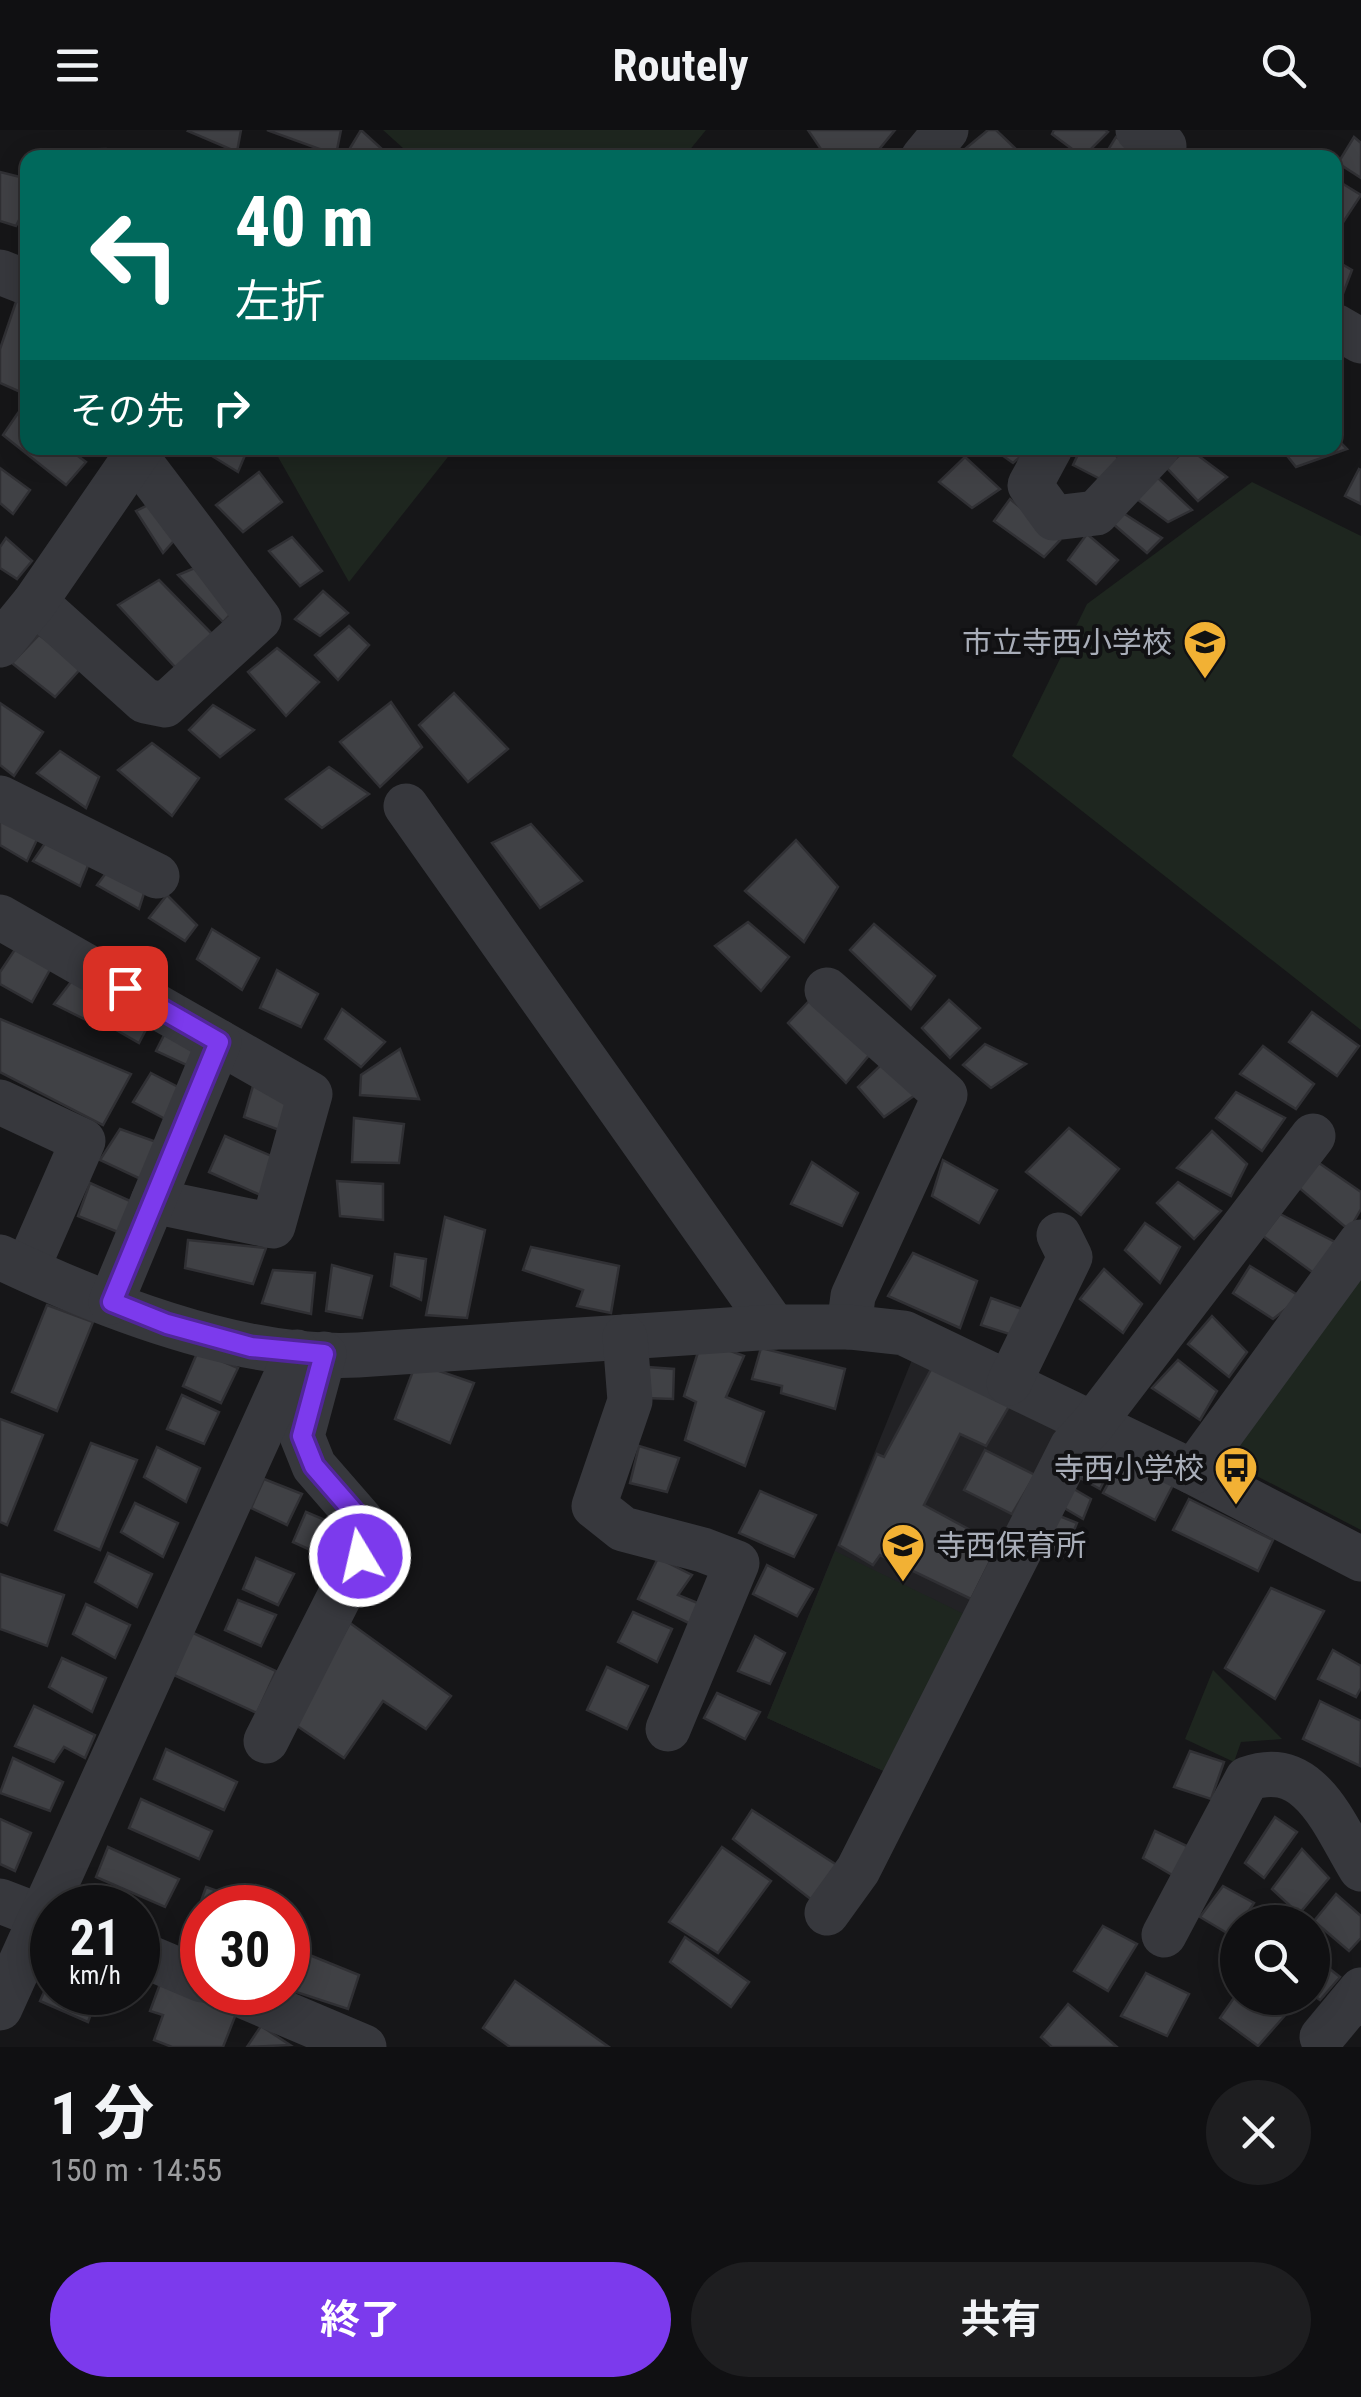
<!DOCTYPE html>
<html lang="ja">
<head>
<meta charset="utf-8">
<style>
  :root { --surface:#101012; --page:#1e1e20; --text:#f1f3f6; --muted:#9c9d9f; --line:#303032; --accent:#7c3aed }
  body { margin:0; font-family:"Roboto Condensed","Noto Sans JP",sans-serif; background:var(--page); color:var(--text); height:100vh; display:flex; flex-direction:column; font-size:38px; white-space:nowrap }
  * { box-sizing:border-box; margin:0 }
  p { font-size:32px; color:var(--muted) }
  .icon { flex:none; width:55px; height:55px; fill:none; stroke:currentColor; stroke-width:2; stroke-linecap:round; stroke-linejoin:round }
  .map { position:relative; height:1917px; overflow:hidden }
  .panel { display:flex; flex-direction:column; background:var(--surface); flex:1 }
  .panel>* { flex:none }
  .guide { position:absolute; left:20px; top:20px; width:1322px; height:305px; border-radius:20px; box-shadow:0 5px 25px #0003,0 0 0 2px var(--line); background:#00695c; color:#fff; overflow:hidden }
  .controls { position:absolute; left:1220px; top:1775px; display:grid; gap:20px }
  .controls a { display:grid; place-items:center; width:110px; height:110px; border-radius:50%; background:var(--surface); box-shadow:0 5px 25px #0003,0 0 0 2px var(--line); font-size:50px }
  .speed { position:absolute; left:30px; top:1755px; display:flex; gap:20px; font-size:50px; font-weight:700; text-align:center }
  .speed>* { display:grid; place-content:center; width:130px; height:130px; border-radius:50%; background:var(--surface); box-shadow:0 5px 25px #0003,0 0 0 2px var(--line); line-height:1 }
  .speed small { font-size:25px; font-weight:400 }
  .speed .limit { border:15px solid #d22; background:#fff; color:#111 }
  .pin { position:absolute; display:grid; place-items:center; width:85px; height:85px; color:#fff; margin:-42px; border-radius:20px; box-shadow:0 5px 15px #0006 }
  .me { position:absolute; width:110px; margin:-55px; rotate:351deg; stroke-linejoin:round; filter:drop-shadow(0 0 8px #0008) }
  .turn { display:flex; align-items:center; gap:35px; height:210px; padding:0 50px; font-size:45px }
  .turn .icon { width:130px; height:130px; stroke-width:2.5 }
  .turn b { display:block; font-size:70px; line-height:85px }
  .then { display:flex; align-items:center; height:95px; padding:0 50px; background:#0003; gap:20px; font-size:38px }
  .round { display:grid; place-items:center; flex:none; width:105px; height:105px; border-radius:52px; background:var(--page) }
  .head { display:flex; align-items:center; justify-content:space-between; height:170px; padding:0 50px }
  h1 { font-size:60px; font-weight:700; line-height:75px }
  .cta { display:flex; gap:20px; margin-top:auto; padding:20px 50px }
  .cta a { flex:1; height:115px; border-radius:60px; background:var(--accent); color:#fff; font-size:40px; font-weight:700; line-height:115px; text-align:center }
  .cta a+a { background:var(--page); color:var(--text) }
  header { display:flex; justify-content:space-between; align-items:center; height:130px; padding:0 50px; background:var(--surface); font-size:45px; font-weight:700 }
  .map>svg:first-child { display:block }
</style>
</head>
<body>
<header><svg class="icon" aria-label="menu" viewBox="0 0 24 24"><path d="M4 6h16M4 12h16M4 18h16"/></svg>Routely<svg class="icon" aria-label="search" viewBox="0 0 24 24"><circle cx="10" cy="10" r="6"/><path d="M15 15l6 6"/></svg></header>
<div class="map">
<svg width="1361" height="1917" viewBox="0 0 1361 1917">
  <rect width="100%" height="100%" fill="#161618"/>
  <polygon fill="#222225" points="916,1220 1065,1297 888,1643 767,1588"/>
  <g fill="#1e261f">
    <polygon points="383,0 706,0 684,27 414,28"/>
    <polygon points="273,318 455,318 349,452"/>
    <polygon points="1252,352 1361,406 1361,900 1012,626 1087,474"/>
    <polygon points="1361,1125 1361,1400 1224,1329"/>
    <polygon points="835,1421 968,1486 888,1643 767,1588"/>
    <polygon points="1213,1540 1282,1609 1241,1612 1234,1632 1185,1609"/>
  </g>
  <g fill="#404145" stroke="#303034" stroke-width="2.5">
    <polygon points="189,0 241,0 237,22 188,1"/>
    <polygon points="267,0 341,0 336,25"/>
    <polygon points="361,0 384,21 379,28 344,28"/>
    <polygon points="808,0 895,0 872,28 827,28"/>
    <polygon points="988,0 996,0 1018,21 1013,28 954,28"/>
    <polygon points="1054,0 1105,0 1108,2 1083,27 1052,4"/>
    <polygon points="1116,7 1149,28 1103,28"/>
    <polygon points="1354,7 1361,13 1361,48 1338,33"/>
    <polygon points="105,19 102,28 65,28 68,20"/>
    <polygon points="0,42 28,49 28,72 16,96 0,91"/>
    <polygon points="1335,49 1361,65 1336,103 1335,102"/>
    <polygon points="1335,130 1352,140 1339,174 1335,172"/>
    <polygon points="18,166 28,168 25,264 0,253 0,219"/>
    <polygon points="18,283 28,289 28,318 67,318 86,332 66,355 3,305"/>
    <polygon points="1335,307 1347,319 1296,337 1281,318 1335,318"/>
    <polygon points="199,318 248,318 238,342"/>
    <polygon points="992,318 1030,318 1013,333"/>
    <polygon points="1081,318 1107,318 1122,331 1106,352 1073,335"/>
    <polygon points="1188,318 1227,347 1198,371 1166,337"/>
    <polygon points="965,327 1000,359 972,378 939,352"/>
    <polygon points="0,338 30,360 13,384 0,373"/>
    <polygon points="1359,339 1361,340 1361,374 1345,366"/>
    <polygon points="259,342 282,372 243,402 216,375"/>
    <polygon points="1158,348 1192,380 1168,392 1130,364"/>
    <polygon points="1010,369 1060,410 1044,427 994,391"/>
    <polygon points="152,373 179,405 163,423 136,381"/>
    <polygon points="1120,381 1162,408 1147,423 1111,392"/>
    <polygon points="1087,404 1118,430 1096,454 1068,430"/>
    <polygon points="292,407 322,441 300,456 269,421"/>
    <polygon points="6,408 32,431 17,449 0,438 0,417"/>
    <polygon points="197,437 238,476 223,492 178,445"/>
    <polygon points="159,450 215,507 176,538 118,475"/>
    <polygon points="323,461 348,483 320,506 295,489"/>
    <polygon points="349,496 369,515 338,550 315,525"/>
    <polygon points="39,505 83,536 55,567 12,533"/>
    <polygon points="277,518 319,552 286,586 248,542"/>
    <polygon points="454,563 508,619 468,652 419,595"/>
    <polygon points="391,572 422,617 380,657 340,612"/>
    <polygon points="0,573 43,602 14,646 0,635"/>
    <polygon points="213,575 254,600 220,627 189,600"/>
    <polygon points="152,613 199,648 172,686 118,640"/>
    <polygon points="60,621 99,647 86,678 37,643"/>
    <polygon points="329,637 369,664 322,698 286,669"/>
    <polygon points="0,686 41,701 27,731 0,715"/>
    <polygon points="531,694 582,751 540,778 492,713"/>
    <polygon points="50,706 93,723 80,756 33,731"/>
    <polygon points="796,710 838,757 804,812 745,761"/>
    <polygon points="112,735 146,757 139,779 97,755"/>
    <polygon points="167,765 197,795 185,811 149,788"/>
    <polygon points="748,792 789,827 761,861 715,816"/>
    <polygon points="874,794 935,846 911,879 850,820"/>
    <polygon points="212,799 259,828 242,860 197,829"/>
    <polygon points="18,815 52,836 32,872 0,854 0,842"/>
    <polygon points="277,840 318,864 301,897 260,878"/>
    <polygon points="74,848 111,873 96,895 54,874"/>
    <polygon points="811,869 870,924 846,953 788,893"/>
    <polygon points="949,870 980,898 950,928 922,898"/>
    <polygon points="124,872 151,890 139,913 111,897"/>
    <polygon points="342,879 385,912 361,937 325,909"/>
    <polygon points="1312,882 1359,916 1337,946 1289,912"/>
    <polygon points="0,889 131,944 103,995 0,942"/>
    <polygon points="168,897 209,914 195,939 156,921"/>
    <polygon points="985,914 1026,934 991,958 963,935"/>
    <polygon points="1263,916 1314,954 1296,979 1240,944"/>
    <polygon points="400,919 419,969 360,965 361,945"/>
    <polygon points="882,934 915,965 884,987 858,957"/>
    <polygon points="151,943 184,960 171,992 133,972"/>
    <polygon points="255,949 299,969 290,1004 244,987"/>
    <polygon points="1236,962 1285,988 1262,1021 1216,988"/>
    <polygon points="354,988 404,994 399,1033 352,1032"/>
    <polygon points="1069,998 1119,1039 1081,1085 1026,1042"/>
    <polygon points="120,999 162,1014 147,1052 100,1030"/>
    <polygon points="1212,1001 1247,1034 1231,1066 1177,1038"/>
    <polygon points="225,1006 283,1031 267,1068 209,1042"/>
    <polygon points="943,1030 997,1060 979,1093 932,1066"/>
    <polygon points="812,1032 858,1063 842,1096 791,1074"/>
    <polygon points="1319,1033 1361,1062 1361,1079 1349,1100 1297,1056"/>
    <polygon points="337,1051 383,1054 383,1090 340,1086"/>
    <polygon points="1178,1052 1221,1081 1194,1109 1157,1073"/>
    <polygon points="90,1053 139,1075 128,1106 78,1086"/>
    <polygon points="1280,1084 1335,1112 1315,1144 1263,1106"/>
    <polygon points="445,1087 485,1100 467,1188 426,1185"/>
    <polygon points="1145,1093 1180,1117 1160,1153 1125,1120"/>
    <polygon points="188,1110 266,1118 253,1154 185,1138"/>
    <polygon points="531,1117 619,1136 611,1183 577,1176 583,1160 523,1140"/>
    <polygon points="913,1123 977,1151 960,1198 888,1166"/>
    <polygon points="395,1124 426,1129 421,1170 391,1156"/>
    <polygon points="332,1135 372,1146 362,1188 326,1181"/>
    <polygon points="1250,1136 1301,1167 1273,1189 1233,1163"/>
    <polygon points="1104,1139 1142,1174 1123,1203 1080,1169"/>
    <polygon points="273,1140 315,1143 311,1184 262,1173"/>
    <polygon points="991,1168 1033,1183 1022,1208 981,1195"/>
    <polygon points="47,1175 93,1192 57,1281 12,1262"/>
    <polygon points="1212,1186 1247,1222 1229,1247 1188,1214"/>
    <polygon points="720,1217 744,1226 726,1267 764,1282 745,1336 685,1310 696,1272 684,1266 699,1219"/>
    <polygon points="761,1218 845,1239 835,1279 781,1263 782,1256 752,1249"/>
    <polygon points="198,1221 238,1238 221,1273 183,1256"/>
    <polygon points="1178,1230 1217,1261 1200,1290 1152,1258"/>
    <polygon points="416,1233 474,1253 450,1313 395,1289"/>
    <polygon points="934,1234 1011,1273 986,1316 960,1304 924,1375 998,1415 971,1469 880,1425 873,1435 839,1415 877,1324 884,1327"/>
    <polygon points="648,1237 674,1239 673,1269 645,1268"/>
    <polygon points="182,1265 219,1282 204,1314 167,1299"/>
    <polygon points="0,1289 43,1305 7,1395 0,1392"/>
    <polygon points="1087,1311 1116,1326 1100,1359 1071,1343"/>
    <polygon points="91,1313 137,1330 100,1420 55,1400"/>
    <polygon points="639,1316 679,1328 667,1362 630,1353"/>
    <polygon points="157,1317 200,1338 186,1372 144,1347"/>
    <polygon points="985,1320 1035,1345 1012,1384 964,1360"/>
    <polygon points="1121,1330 1174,1353 1155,1390 1103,1363"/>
    <polygon points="264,1349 302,1364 287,1395 251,1378"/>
    <polygon points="1067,1355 1091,1369 1083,1389 1059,1375"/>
    <polygon points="760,1361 816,1385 794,1427 739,1403"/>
    <polygon points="1189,1369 1273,1410 1258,1441 1173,1400"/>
    <polygon points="135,1373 178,1393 163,1427 121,1402"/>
    <polygon points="306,1382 344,1398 328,1428 293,1412"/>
    <polygon points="1052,1383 1077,1393 1063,1427 1034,1412"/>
    <polygon points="108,1423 152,1444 137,1477 95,1452"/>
    <polygon points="256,1428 294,1444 278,1475 243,1459"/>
    <polygon points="658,1428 692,1445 678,1465 700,1474 691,1494 638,1469"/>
    <polygon points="767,1435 813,1459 797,1486 753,1464"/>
    <polygon points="0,1444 64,1465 47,1516 0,1499"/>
    <polygon points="1271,1458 1324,1481 1275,1569 1225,1538"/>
    <polygon points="238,1470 276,1485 261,1516 225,1500"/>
    <polygon points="86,1474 130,1495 115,1528 73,1504"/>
    <polygon points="633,1482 672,1499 657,1532 618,1512"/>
    <polygon points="350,1493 451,1566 426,1599 383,1571 344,1628 293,1593"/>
    <polygon points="191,1502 276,1541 257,1583 174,1545"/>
    <polygon points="755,1506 785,1523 770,1554 738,1541"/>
    <polygon points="1333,1520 1361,1536 1361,1558 1356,1567 1318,1549"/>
    <polygon points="62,1528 106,1548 92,1582 49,1557"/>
    <polygon points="607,1537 648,1556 627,1599 587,1580"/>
    <polygon points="717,1563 760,1582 745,1609 704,1588"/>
    <polygon points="1320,1571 1361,1591 1360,1636 1303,1609"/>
    <polygon points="34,1576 95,1605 85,1628 64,1617 54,1632 15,1616"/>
    <polygon points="166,1619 237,1652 224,1680 154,1649"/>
    <polygon points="1190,1621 1224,1632 1211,1669 1174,1657"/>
    <polygon points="13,1628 63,1652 50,1681 0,1663"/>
    <polygon points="141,1669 212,1701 199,1729 129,1698"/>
    <polygon points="752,1680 843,1739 817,1774 733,1709"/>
    <polygon points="1275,1687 1297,1702 1264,1748 1245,1733"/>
    <polygon points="0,1689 31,1703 15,1741 0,1734"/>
    <polygon points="1155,1701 1189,1717 1174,1746 1143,1728"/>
    <polygon points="108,1717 179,1749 165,1777 96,1747"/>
    <polygon points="722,1717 771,1751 718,1823 669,1792"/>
    <polygon points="1302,1719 1329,1748 1299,1784 1272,1759"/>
    <polygon points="1223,1756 1254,1773 1241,1792 1238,1792 1232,1806 1200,1787"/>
    <polygon points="206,1757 263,1777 202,1778 202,1795 194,1791"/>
    <polygon points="1336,1764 1361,1786 1361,1808 1349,1821 1314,1791"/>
    <polygon points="1103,1796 1137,1814 1108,1861 1074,1841"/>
    <polygon points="685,1807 749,1852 731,1877 670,1832"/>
    <polygon points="307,1824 359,1845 348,1879 293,1861"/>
    <polygon points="1312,1825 1340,1847 1320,1870 1312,1864"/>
    <polygon points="1146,1843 1189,1864 1167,1906 1121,1886"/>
    <polygon points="52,1844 52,1862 99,1862 88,1892 40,1871"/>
    <polygon points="515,1851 609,1917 510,1917 483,1898"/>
    <polygon points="160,1854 236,1884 223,1917 172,1917 154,1910 163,1885 150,1881"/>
    <polygon points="1238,1862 1238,1868 1270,1868 1288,1882 1258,1916 1220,1888"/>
    <polygon points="1068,1874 1117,1917 1052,1917 1041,1907"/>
    <polygon points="261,1896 290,1915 247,1917"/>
  </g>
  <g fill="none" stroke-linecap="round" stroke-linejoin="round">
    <g stroke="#37383d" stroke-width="45">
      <polyline points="1138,0 1164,16"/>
      <polyline points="923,28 946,0"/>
      <polyline points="0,142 28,153"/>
      <polyline points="1335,196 1361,211"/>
      <polyline points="1050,318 1030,355 1054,388 1096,383 1157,318"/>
      <polyline points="35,472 145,571 165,575 259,489 135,325"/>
      <polyline points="0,515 35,472 141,318"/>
      <polyline points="0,668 157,746"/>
      <polyline points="406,676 774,1197"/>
      <polyline points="0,787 310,964 273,1096 153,1071"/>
      <polyline points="827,860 945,965 853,1166 849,1197"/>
      <polyline points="0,972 83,1011 27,1139"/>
      <path d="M0 1127C103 1176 243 1231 358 1225L774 1197H849L904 1203 1193 1342 1361 1429"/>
      <polyline points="111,1172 219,912"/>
      <polyline points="625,1207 630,1271 594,1376 623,1399 703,1420 737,1433 668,1599"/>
      <polyline points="1009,1253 1070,1127 1059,1105"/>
      <polyline points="1193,1342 1361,1112"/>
      <polyline points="266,1611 360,1426 361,1390 314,1336 302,1306 324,1224"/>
      <polyline points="0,1771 52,1791"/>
      <polyline points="827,1783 858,1740 1072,1317 1092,1295 1313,1006"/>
      <path d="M1164 1805 1247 1649C1310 1626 1334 1695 1361 1739"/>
      <polyline points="138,1823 202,1850"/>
      <polyline points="234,1862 364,1917"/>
      <polyline points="0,1878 297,1222"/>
      <polyline points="1322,1907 1361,1860"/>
    </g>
  </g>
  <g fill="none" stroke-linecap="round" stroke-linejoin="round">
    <defs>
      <polyline id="route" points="125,858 219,912 112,1172 167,1194 251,1217 324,1224 302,1306 314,1336 361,1390 360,1426"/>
    </defs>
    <use href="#route" stroke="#51269a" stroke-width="25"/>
    <use href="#route" stroke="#7c3aed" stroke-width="18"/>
  </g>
  <defs>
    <symbol id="school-pin" viewBox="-11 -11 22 30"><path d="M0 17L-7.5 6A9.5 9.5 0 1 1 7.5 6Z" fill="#f2b134" stroke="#111113"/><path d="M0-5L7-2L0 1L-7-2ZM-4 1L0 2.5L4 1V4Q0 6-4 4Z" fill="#111"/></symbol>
    <symbol id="bus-pin" viewBox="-11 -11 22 30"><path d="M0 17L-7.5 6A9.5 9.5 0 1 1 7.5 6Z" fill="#f2b134" stroke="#111113"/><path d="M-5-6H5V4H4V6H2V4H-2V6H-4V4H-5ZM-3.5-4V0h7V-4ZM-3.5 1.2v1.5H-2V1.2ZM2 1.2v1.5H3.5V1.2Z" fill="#111"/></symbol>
  </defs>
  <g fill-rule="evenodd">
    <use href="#school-pin" x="1180" y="487" width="50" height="68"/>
    <use href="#bus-pin" x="1211" y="1313" width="50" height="68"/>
    <use href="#school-pin" x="878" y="1390" width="50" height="68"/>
  </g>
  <g text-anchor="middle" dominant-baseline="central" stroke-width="8" stroke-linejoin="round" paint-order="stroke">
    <g font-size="30" fill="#a8adb8" stroke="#111113" text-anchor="end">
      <text x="1172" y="512">市立寺西小学校</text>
      <text x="1204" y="1338">寺西小学校</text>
      <text x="936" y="1415" text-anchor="start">寺西保育所</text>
    </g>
  </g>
</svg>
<div class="controls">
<a><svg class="icon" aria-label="search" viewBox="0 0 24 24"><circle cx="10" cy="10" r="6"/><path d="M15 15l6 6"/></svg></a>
</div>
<div class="speed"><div>21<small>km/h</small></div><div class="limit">30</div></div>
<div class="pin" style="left:125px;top:858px;background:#d93025"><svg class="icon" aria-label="arrive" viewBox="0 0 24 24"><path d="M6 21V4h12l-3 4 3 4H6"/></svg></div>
<svg class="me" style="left:360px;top:1426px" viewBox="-20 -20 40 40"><circle r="17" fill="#7c3aed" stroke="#fff" stroke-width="3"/><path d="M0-11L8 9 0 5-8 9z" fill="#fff"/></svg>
<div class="guide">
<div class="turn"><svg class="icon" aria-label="left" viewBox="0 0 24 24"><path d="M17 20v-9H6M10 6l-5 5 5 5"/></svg><div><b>40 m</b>左折</div></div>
<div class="then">その先<svg class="icon" aria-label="right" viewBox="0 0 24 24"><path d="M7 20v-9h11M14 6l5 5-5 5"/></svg></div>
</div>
</div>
<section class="panel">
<div class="head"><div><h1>1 分</h1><p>150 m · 14:55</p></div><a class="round"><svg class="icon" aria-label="close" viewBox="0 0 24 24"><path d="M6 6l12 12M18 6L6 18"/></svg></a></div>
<div class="cta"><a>終了</a><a>共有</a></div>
</section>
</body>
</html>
